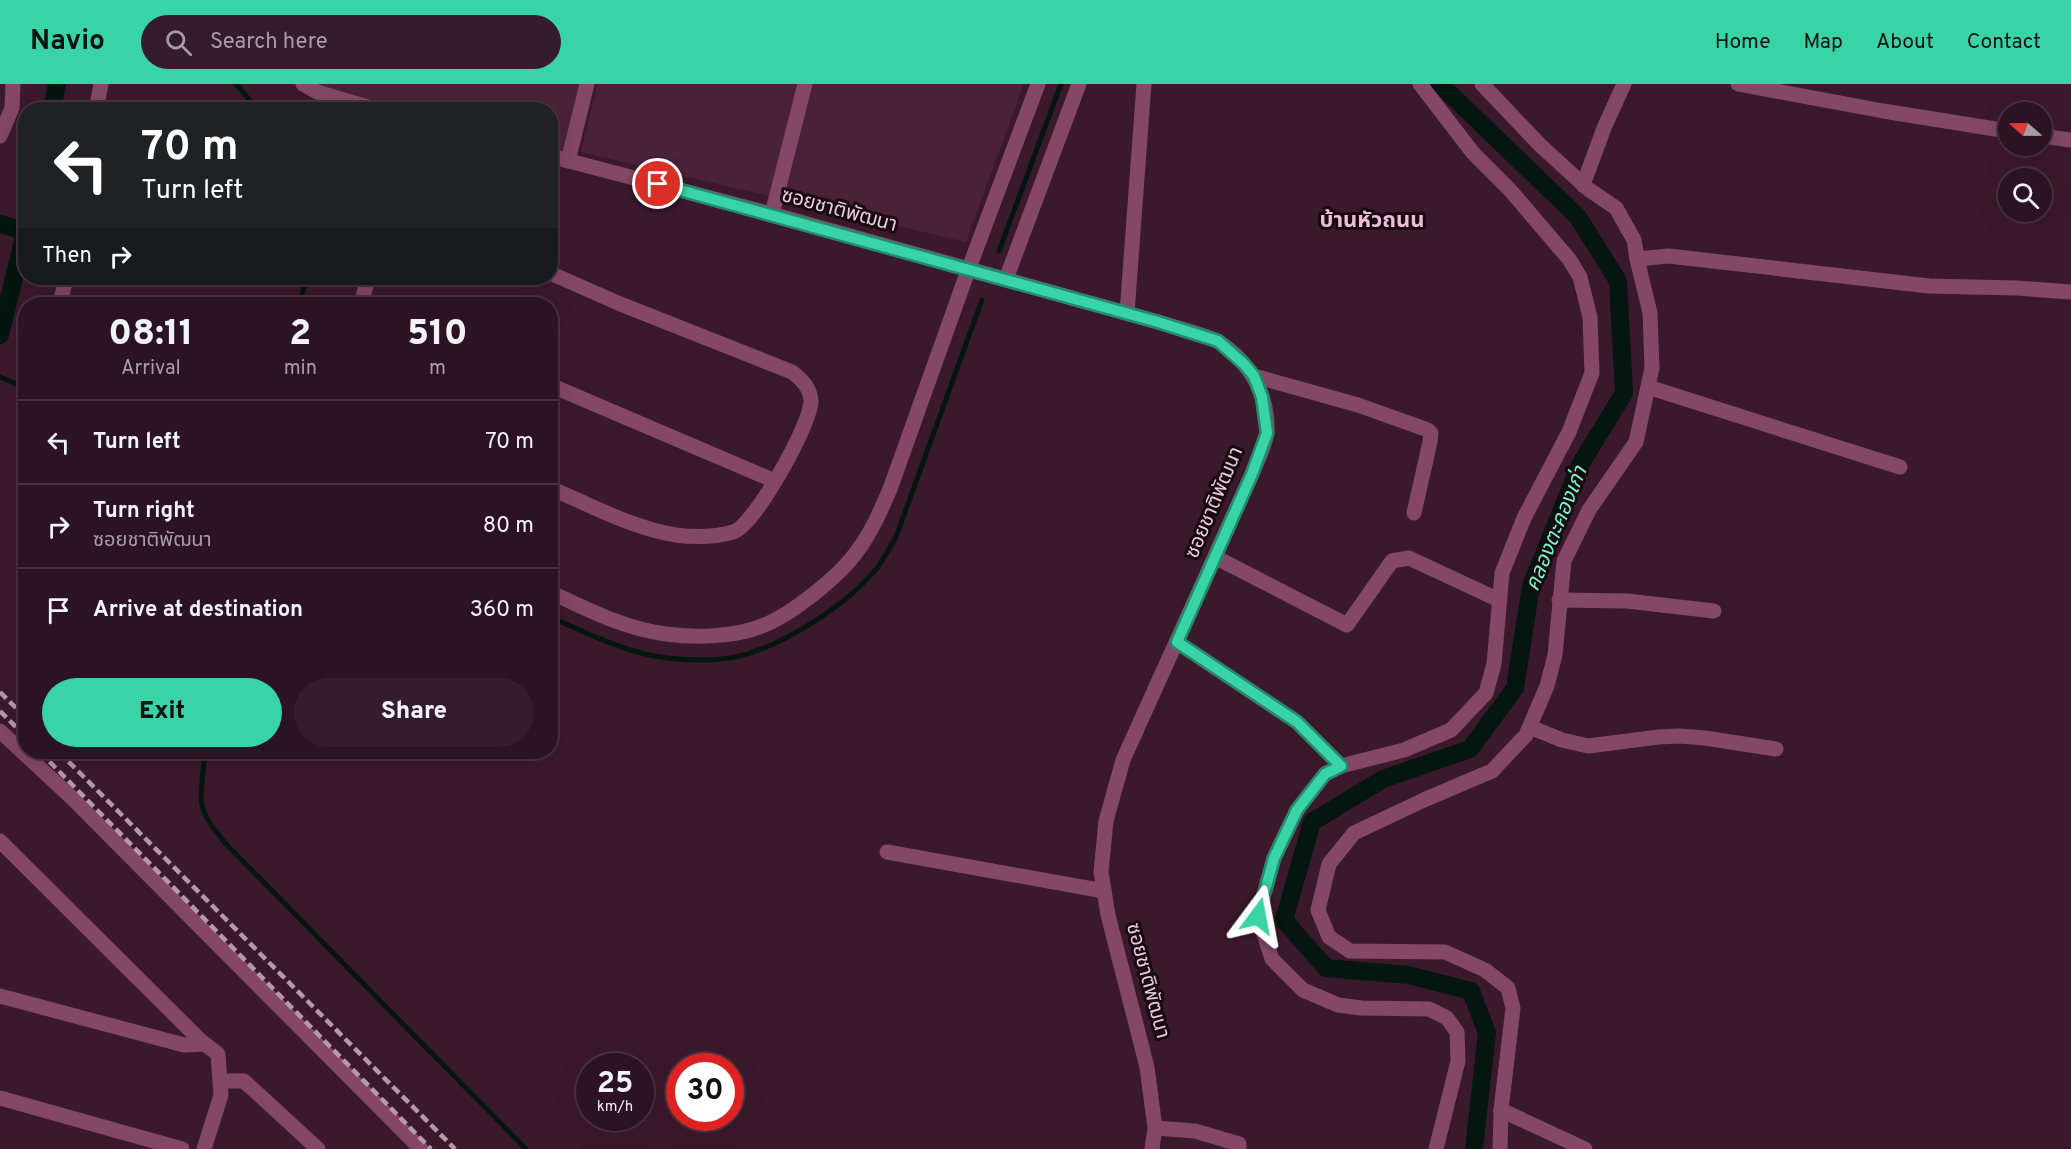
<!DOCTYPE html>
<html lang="en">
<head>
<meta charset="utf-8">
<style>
  :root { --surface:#2c1321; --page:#341c2a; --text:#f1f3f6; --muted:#a69ea5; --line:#48323f; --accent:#38d4a6 }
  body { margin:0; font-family:Overpass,"Noto Sans Thai",sans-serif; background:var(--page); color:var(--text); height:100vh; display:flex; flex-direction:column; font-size:22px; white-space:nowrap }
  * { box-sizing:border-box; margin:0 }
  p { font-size:20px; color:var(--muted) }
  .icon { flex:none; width:33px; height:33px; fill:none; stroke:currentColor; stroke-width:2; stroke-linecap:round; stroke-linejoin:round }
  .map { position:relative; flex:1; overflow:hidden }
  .panel { position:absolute; left:18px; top:213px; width:540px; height:462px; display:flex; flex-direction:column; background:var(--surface); border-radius:24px; box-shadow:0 6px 24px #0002,0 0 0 2px var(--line) }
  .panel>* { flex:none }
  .top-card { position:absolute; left:18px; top:18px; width:540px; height:183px; border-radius:24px; box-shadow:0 6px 24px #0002,0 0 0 2px var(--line); background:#202124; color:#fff; overflow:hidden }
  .needle { width:39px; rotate:290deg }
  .tools { position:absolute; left:1998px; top:18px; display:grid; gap:12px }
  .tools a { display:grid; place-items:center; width:54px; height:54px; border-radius:50%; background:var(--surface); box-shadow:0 6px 24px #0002,0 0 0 2px var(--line); font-size:30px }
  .speed { position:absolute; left:576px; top:969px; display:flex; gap:12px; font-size:30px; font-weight:700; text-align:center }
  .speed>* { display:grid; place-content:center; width:78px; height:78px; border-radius:50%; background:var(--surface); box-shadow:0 6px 24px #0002,0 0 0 2px var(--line); line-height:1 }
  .speed small { font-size:15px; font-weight:400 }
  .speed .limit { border:9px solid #d22; background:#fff; color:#111 }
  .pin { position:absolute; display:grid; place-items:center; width:51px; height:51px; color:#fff; margin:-26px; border:3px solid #fff; border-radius:50%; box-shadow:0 2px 6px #0007 }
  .me { position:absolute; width:66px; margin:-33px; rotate:13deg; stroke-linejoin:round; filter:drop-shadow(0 0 4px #0008) }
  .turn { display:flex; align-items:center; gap:21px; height:126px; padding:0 24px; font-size:27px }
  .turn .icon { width:78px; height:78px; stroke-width:2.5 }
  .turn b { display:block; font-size:42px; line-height:51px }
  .then { display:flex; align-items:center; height:57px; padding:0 24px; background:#0003; gap:12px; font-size:22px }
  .eta { display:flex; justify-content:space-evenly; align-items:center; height:102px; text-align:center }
  .eta b { font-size:36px; font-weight:800; line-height:42px }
  .action { display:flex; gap:12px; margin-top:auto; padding:12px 24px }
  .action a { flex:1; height:69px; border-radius:36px; background:var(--accent); color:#111; font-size:24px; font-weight:800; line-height:69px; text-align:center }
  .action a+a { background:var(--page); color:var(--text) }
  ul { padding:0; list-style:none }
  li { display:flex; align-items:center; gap:18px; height:84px; padding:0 24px; border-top:2px solid var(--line) }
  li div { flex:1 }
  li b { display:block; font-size:22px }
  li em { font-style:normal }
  header { display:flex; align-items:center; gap:36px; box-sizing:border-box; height:84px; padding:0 30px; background:var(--accent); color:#111 }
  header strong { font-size:28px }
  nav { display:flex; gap:33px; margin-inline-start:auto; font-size:21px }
  .search { width:420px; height:54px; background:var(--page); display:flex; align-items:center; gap:15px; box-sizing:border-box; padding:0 21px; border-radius:33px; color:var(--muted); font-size:22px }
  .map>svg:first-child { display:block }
</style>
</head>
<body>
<header>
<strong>Navio</strong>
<div class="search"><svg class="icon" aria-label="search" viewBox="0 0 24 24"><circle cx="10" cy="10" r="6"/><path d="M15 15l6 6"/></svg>Search here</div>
<nav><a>Home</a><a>Map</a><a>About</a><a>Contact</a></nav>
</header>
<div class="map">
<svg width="2071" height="1065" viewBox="0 0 2071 1065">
  <rect width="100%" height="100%" fill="#3b192c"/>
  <g fill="#4a2238">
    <polygon points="303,0 588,0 568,77 551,72 550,26 378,25"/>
    <polygon points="598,0 1024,0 966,158 581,68"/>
  </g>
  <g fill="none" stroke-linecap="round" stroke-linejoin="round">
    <g stroke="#04160f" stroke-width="5">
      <polyline points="236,0 258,26"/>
      <polyline points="999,167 1061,0"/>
      <polyline points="300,220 306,194"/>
      <polyline points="0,293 26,304"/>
      <path d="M550 533C580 546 617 564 649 571 673 576 710 578 735 573 782 563 847 521 877 484 884 475 890 463 896 453L982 216"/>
      <path d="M206 668C203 682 200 707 202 721 205 735 217 748 225 759L526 1065"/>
    </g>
    <g stroke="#04160f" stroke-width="18">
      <polyline points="1440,0 1578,133 1618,197 1624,309 1580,381 1531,502 1515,604 1470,665 1383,695 1312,738 1284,836 1326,884 1408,891 1471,907 1487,949 1474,1065"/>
      <polyline points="52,26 57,0"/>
      <polyline points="0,140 25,147"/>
      <polyline points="0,251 26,145"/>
    </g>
    <g stroke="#844767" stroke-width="15">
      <polyline points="303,0 317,8 378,26"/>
      <polyline points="1482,0 1540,61 1588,105 1616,124 1634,156 1637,175 1650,229 1652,284 1636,358 1589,426 1564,477 1555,571 1547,602 1526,651 1492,687 1426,715 1354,749 1329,780 1318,826 1329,853 1350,867 1445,868 1485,886 1508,904 1513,924 1501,1026 1500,1065"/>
      <polyline points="1738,0 1883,27 2008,47"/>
      <polyline points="96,26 101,0"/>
      <polyline points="0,52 12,24 13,0"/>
      <polyline points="2042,52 2071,56"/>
      <path d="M550 72 772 130 1158 238C1173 243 1207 251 1219 258 1250 278 1268 310 1267 347 1267 359 1256 379 1252 390L1123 676 1106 737 1101 788 1108 831 1147 983 1155 1044 1152 1065"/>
      <polyline points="568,77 587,0"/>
      <polyline points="1583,101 1604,44 1624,0"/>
      <polyline points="772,130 805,0"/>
      <polyline points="1637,175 1669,172 1929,202 2017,204 2071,208"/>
      <path d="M550 189 618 219 792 288C802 296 810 303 811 317 811 340 755 441 733 448 670 466 607 428 550 404"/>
      <polyline points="1006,195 1079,0"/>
      <polyline points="60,220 66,194"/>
      <polyline points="361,220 368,194"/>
      <polyline points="1127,229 1144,0"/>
      <polyline points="1254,292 1358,321 1428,346 1431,349 1430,358 1414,429"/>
      <polyline points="550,301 775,397"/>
      <polyline points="1648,303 1900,383"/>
      <polyline points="1215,473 1347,541 1392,477 1409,474 1499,516"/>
      <path d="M550 508C587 525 625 545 666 550 694 554 736 553 762 542 791 531 840 492 858 466 872 447 881 426 890 405L969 184 1038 0"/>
      <polyline points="1559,516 1627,517 1714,527"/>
      <polyline points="1177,558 1297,638 1341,682 1404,666 1451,646 1486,609 1494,580 1502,489 1524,434 1569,348 1592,289 1590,233 1580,193 1569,175 1510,106 1473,69 1420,0"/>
      <polyline points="1530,643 1562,656 1588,662 1659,653 1679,652 1705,654 1776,665"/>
      <polyline points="0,647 71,713 421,1065"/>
      <polyline points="1341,682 1325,690 1297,726 1274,774 1258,832 1272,875 1303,906 1338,921 1361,924 1429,925 1447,934 1457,948 1458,977 1436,1065"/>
      <polyline points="0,757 201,957 218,970 221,1011 204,1065"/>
      <polyline points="887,768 1104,807"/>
      <polyline points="0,912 184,961 205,960"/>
      <polyline points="221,997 244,997 318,1065"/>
      <polyline points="0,1014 182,1065"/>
      <polyline points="1501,1026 1585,1065"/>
      <polyline points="1155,1044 1195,1047 1239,1060 1239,1065"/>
    </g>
    <g stroke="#b499a7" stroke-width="4.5" stroke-dasharray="9 4.5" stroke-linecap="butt">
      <polyline points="0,608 26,634"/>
      <polyline points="0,627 26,653"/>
      <polyline points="40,668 431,1065"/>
      <polyline points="59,668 455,1065"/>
    </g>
  </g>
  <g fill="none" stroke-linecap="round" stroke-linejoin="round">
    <defs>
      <polyline id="route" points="658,100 1158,238 1218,257 1244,280 1254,292 1262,313 1267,349 1252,390 1177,558 1297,638 1341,682 1325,690 1297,726 1274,774 1258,832"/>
    </defs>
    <use href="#route" stroke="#248a6c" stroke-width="15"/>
    <use href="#route" stroke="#38d4a6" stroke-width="10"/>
  </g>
  <g text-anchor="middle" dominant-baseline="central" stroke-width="6" stroke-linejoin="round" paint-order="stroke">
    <g font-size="20" fill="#e6ced9" stroke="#190a12">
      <text transform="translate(839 127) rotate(15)">ซอยชาติพัฒนา</text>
      <text transform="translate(1215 419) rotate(-67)">ซอยชาติพัฒนา</text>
      <text transform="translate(1147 897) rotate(75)">ซอยชาติพัฒนา</text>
    </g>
    <g font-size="21" font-style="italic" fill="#6ffbcc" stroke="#190a12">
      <text transform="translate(1557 445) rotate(-68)">คลองตะคองเก่า</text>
    </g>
    <g font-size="22" font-weight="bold" fill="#ecbdd3" stroke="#190a12">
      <text x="1372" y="137">บ้านหัวถนน</text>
    </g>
  </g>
</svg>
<div class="tools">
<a><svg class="needle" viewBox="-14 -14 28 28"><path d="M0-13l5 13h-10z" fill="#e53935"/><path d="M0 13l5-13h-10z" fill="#a69ea5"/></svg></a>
<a><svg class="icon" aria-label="search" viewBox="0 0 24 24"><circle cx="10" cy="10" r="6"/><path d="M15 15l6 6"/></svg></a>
</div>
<div class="speed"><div>25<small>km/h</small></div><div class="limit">30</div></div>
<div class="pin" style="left:658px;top:100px;background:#d93025"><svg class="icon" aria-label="arrive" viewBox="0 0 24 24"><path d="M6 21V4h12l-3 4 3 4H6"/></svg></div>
<svg class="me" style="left:1258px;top:832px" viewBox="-20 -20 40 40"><path d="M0-17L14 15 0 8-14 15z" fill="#38d4a6" stroke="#fff" stroke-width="4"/></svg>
<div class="top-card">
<div class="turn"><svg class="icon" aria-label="left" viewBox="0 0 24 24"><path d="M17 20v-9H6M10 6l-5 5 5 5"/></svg><div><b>70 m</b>Turn left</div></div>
<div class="then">Then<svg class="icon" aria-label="right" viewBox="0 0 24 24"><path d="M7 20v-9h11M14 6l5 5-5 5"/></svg></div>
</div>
<section class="panel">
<div class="eta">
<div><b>08:11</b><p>Arrival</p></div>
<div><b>2</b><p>min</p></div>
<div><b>510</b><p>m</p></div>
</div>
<ul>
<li><svg class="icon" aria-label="left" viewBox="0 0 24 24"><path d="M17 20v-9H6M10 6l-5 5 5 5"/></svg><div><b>Turn left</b></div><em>70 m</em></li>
<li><svg class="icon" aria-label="right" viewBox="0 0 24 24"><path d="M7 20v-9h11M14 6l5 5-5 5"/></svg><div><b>Turn right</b><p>ซอยชาติพัฒนา</p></div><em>80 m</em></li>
<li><svg class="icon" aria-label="arrive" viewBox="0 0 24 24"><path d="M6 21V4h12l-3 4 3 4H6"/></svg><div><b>Arrive at destination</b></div><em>360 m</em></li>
</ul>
<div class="action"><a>Exit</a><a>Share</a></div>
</section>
</div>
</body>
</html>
